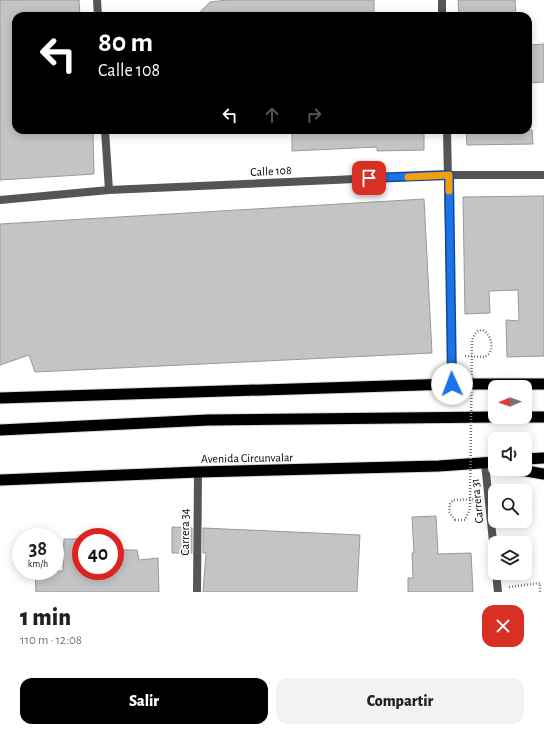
<!DOCTYPE html>
<html lang="es">
<head>
<meta charset="utf-8">
<style>
  :root { --surface:#fff; --page:#f2f2f2; --text:#202124; --muted:#757577; --accent:#000 }
  body { margin:0; font-family:"Alegreya Sans",sans-serif; background:var(--page); color:var(--text); height:100vh; display:flex; flex-direction:column; font-size:15px; white-space:nowrap }
  * { box-sizing:border-box; margin:0 }
  p { font-size:13px; color:var(--muted) }
  .icon { flex:none; width:22px; height:22px; fill:none; stroke:currentColor; stroke-width:2; stroke-linecap:round; stroke-linejoin:round }
  .map { position:relative; height:592px; overflow:hidden }
  .sheet { display:flex; flex-direction:column; background:var(--surface); flex:1 }
  .sheet>* { flex:none }
  .banner { position:absolute; left:12px; top:12px; width:520px; height:122px; border-radius:12px; box-shadow:0 2px 10px #0003; background:#000; color:#fff; overflow:hidden }
  .needle { width:26px; rotate:268deg }
  .buttons { position:absolute; left:488px; top:380px; display:grid; gap:8px }
  .buttons a { display:grid; place-items:center; width:44px; height:44px; border-radius:8px; background:var(--surface); box-shadow:0 2px 10px #0003; font-size:20px }
  .speed { position:absolute; left:12px; top:528px; display:flex; gap:8px; font-size:20px; font-weight:700; text-align:center }
  .speed>* { display:grid; place-content:center; width:52px; height:52px; border-radius:50%; background:var(--surface); box-shadow:0 2px 10px #0003; line-height:1 }
  .speed small { font-size:10px; font-weight:400 }
  .speed .limit { border:6px solid #d22; background:#fff; color:#111 }
  .pin { position:absolute; display:grid; place-items:center; width:34px; height:34px; color:#fff; margin:-17px; border-radius:8px; box-shadow:0 2px 6px #0006 }
  .me { position:absolute; width:44px; margin:-22px; rotate:358deg; stroke-linejoin:round; filter:drop-shadow(0 0 3px #0008) }
  .turn { display:flex; align-items:center; gap:14px; height:84px; padding:0 20px; font-size:18px }
  .turn .icon { width:52px; height:52px; stroke-width:2.5 }
  .turn b { display:block; font-size:28px; line-height:34px }
  .lanes { display:flex; align-items:center; height:38px; padding:0 20px; background:#0003; justify-content:center; gap:20px; direction:ltr }
  .lanes .off { opacity:.35 }
  .round { display:grid; place-items:center; flex:none; width:42px; height:42px; border-radius:12px; background:var(--page) }
  .summary { display:flex; align-items:center; justify-content:space-between; height:68px; padding:0 20px }
  h1 { font-size:24px; font-weight:800; line-height:30px }
  .primary-button { display:flex; gap:8px; margin-top:auto; padding:8px 20px }
  .primary-button a { flex:1; height:46px; border-radius:12px; background:var(--accent); color:#fff; font-size:16px; font-weight:800; line-height:46px; text-align:center }
  .primary-button a+a { background:var(--page); color:var(--text) }
  .map>svg:first-child { display:block }
</style>
</head>
<body>
<div class="map">
<svg width="544" height="592" viewBox="0 0 544 592">
  <rect width="100%" height="100%" fill="#fff"/>
  <g fill="#c4c4c4" stroke="#999">
    <polygon points="0,0 79,0 80,16 16,16 16,130 93,130 94,174 0,180"/>
    <polygon points="227,0 374,0 374,14 353,16 196,16 210,2"/>
    <polygon points="458,0 515,0 516,16 459,16"/>
    <polygon points="544,44 544,82 528,83 528,45"/>
    <polygon points="292,130 424,130 424,150 377,151 377,147 292,151"/>
    <polygon points="466,130 532,130 533,144 467,145"/>
    <polygon points="544,196 544,356 507,357 506,320 519,321 518,290 489,291 490,313 465,314 463,197"/>
    <polygon points="424,199 432,353 35,372 29,355 0,365 0,224"/>
    <polygon points="436,516 438,554 471,553 473,592 408,592 408,578 413,578 412,553 414,553 412,517"/>
    <polygon points="172,527 192,528 192,553 172,553"/>
    <polygon points="203,528 360,535 357,592 203,592 206,553 203,553"/>
    <polygon points="64,539 81,539 81,571 115,571 115,550 137,550 139,560 158,558 159,592 36,592 35,571 63,571"/>
  </g>
  <g fill="none" stroke-linecap="round" stroke-linejoin="round">
    <defs>
      <g id="trunk">
        <polyline points="0,398 452,384 544,384"/>
        <polyline points="525,417 544,417"/>
        <polyline points="0,430 208,420 495,417"/>
        <polyline points="525,459 544,458"/>
        <polyline points="515,469 544,474"/>
        <polyline points="0,480 198,472 439,466 495,462"/>
      </g>
    </defs>
    <use href="#trunk" stroke="#dbdbdb" stroke-width="13"/>
    <g stroke="#777" stroke-width="2.5" stroke-dasharray="1 2" stroke-linecap="butt">
      <polyline points="465,356 485,357 489,354"/>
      <polyline points="455,520 449,512 450,504 453,500 476,499"/>
      <polyline points="509,587 540,583 540,592"/>
    </g>
    <g stroke="#555" stroke-width="8">
      <polyline points="97,0 98,16"/>
      <polyline points="105,130 109,190"/>
      <polyline points="0,200 109,190 446,175 544,175"/>
      <polyline points="197,592 198,472"/>
    </g>
    <g stroke="#555" stroke-width="8">
      <polyline points="442,0 442,16"/>
      <polyline points="447,130 452,384"/>
      <polyline points="485,463 495,561"/>
      <polyline points="496,573 498,592"/>
    </g>
    <use href="#trunk" stroke="#000" stroke-width="11"/>
    <path stroke="#777" stroke-width="2.5" stroke-dasharray="1 2" stroke-linecap="butt" d="M455 520H465L470 509 472 341C474 335 476 330 483 330 491 336 494 345 489 354"/>
  </g>
  <g fill="none" stroke-linecap="round" stroke-linejoin="round">
    <defs>
      <polyline id="route" points="369,178 449,175 452,384"/>
    </defs>
    <use href="#route" stroke="#114b97" stroke-width="10"/>
    <use href="#route" stroke="#1a73e8" stroke-width="7"/>
    <polyline stroke="#f59e0b" stroke-width="7" points="408,177 449,175 449,191"/>
  </g>
  <g text-anchor="middle" dominant-baseline="central" stroke-width="3.5" stroke-linejoin="round" paint-order="stroke">
    <g font-size="12" fill="#000" stroke="#fff">
      <text transform="translate(271 171) rotate(-3)">Calle 108</text>
      <text transform="translate(247 458) rotate(-1)">Avenida Circunvalar</text>
      <text transform="translate(477 501) rotate(-96)">Carrera 31</text>
      <text transform="translate(185 532) rotate(-90)">Carrera 34</text>
    </g>
  </g>
</svg>
<div class="buttons">
<a><svg class="needle" viewBox="-14 -14 28 28"><path d="M0-13l5 13h-10z" fill="#e53935"/><path d="M0 13l5-13h-10z" fill="#757577"/></svg></a>
<a><svg class="icon" aria-label="sound" viewBox="0 0 24 24"><path d="M4 9h4l5-4v14l-5-4H4zM17 9q2 3 0 6"/></svg></a>
<a><svg class="icon" aria-label="search" viewBox="0 0 24 24"><circle cx="10" cy="10" r="6"/><path d="M15 15l6 6"/></svg></a>
<a><svg class="icon" aria-label="layers" viewBox="0 0 24 24"><path d="M12 4l9 5-9 5-9-5zM3 14l9 5 9-5"/></svg></a>
</div>
<div class="speed"><div>38<small>km/h</small></div><div class="limit">40</div></div>
<div class="pin" style="left:369px;top:178px;background:#d93025"><svg class="icon" aria-label="arrive" viewBox="0 0 24 24"><path d="M6 21V4h12l-3 4 3 4H6"/></svg></div>
<svg class="me" style="left:452px;top:384px" viewBox="-20 -20 40 40"><circle r="19" fill="#fff"/><path d="M0-13L10 11 0 6-10 11z" fill="#1a73e8"/></svg>
<div class="banner">
<div class="turn"><svg class="icon" aria-label="left" viewBox="0 0 24 24"><path d="M17 20v-9H6M10 6l-5 5 5 5"/></svg><div><b>80 m</b>Calle 108</div></div>
<div class="lanes"><svg class="icon" aria-label="left" viewBox="0 0 24 24"><path d="M17 20v-9H6M10 6l-5 5 5 5"/></svg><svg class="icon off" aria-label="ahead" viewBox="0 0 24 24"><path d="M12 20V5M6 11l6-6 6 6"/></svg><svg class="icon off" aria-label="right" viewBox="0 0 24 24"><path d="M7 20v-9h11M14 6l5 5-5 5"/></svg></div>
</div>
</div>
<section class="sheet">
<div class="summary"><div><h1>1 min</h1><p>110 m · 12:08</p></div><a class="round" style="background:#d93025;color:#fff"><svg class="icon" aria-label="close" viewBox="0 0 24 24"><path d="M6 6l12 12M18 6L6 18"/></svg></a></div>
<div class="primary-button"><a>Salir</a><a>Compartir</a></div>
</section>
</body>
</html>
